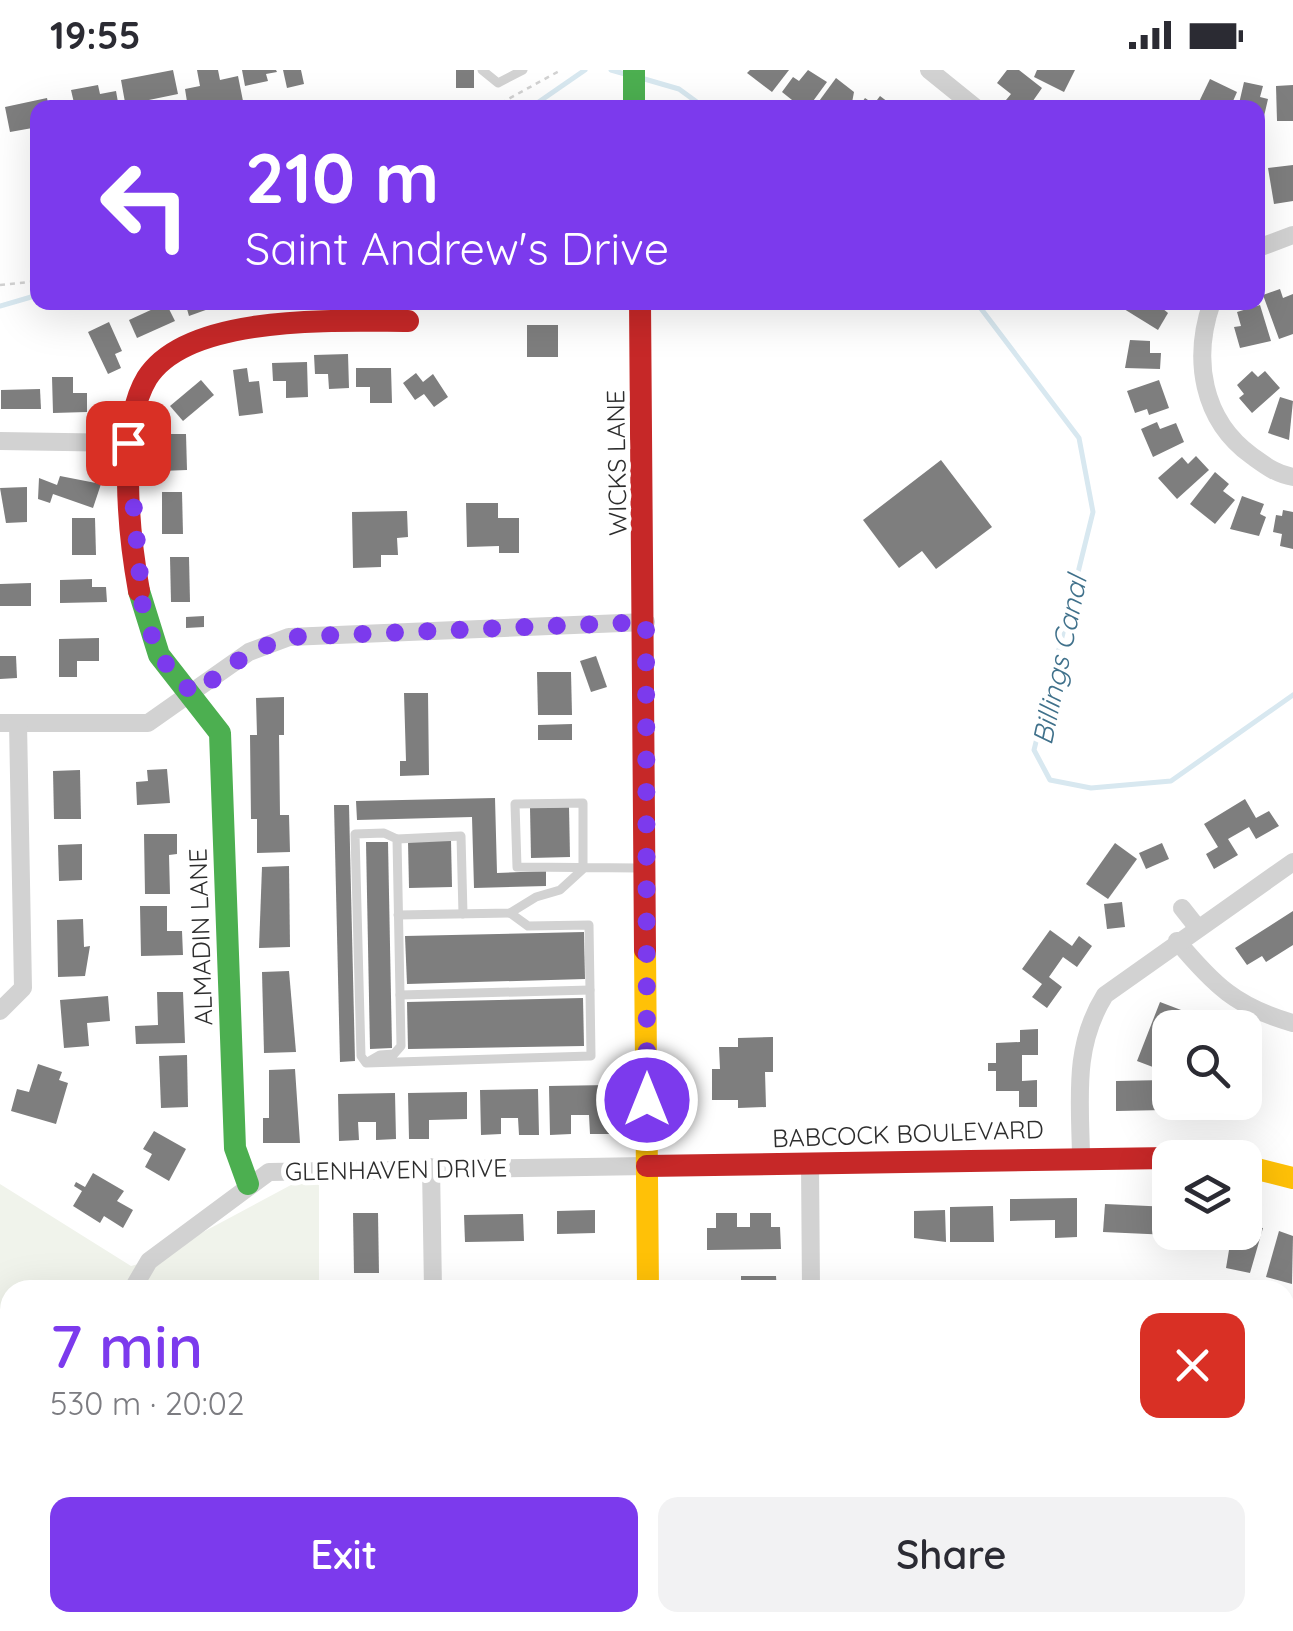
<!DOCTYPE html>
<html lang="en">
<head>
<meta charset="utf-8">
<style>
  :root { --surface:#fff; --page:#f2f2f3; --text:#2b2b33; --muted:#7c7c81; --accent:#7c3aed }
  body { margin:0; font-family:Quicksand,sans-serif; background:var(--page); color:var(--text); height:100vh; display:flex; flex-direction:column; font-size:38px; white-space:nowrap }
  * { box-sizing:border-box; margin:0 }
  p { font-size:32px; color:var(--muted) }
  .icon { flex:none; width:55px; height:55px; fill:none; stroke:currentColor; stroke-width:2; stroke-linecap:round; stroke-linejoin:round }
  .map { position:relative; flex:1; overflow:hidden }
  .side { position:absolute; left:0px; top:1210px; width:1295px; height:352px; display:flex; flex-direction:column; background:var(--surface); border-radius:30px 30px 0 0; box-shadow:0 10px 40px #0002 }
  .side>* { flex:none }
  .hud { position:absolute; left:30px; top:30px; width:1235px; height:210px; border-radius:20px; box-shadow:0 10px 40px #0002; background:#7c3aed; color:#fff; overflow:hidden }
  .controls { position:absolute; left:1152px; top:940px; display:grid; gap:20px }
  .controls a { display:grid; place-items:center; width:110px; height:110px; border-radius:20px; background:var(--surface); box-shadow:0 10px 40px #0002; font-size:50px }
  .pin { position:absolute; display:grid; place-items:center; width:85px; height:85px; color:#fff; margin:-42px; border-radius:20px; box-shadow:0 5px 15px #0006 }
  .me { position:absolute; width:110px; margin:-55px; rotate:0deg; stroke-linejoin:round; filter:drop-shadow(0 0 8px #0008) }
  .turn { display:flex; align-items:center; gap:35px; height:210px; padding:0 50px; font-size:45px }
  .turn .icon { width:130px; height:130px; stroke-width:2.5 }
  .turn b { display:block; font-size:70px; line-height:85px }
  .round { display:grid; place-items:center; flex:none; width:105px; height:105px; border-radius:20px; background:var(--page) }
  .head { display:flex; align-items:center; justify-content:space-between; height:170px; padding:0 50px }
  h1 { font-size:60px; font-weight:600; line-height:75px; color:var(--accent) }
  .primary-button { display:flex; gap:20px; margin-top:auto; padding:20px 50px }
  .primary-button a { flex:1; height:115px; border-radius:20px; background:var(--accent); color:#fff; font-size:40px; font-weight:600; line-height:115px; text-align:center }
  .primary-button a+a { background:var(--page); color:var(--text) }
  .status { display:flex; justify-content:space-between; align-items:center; height:70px; padding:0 50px; background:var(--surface); direction:ltr }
  .status svg { height:28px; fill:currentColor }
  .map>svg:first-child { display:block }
</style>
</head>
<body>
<div class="status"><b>19:55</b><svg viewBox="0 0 49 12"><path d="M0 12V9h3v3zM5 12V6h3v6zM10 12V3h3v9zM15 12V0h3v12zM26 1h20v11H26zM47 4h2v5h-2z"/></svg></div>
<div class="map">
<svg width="1293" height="1561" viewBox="0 0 1293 1561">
  <rect width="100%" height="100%" fill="#fff"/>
  <g fill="#f0f3eb">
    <polygon points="319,1100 319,1220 10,1220 10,1339 0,1326 0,1114 131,1196 149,1191"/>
    <polygon points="399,1553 399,1561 129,1561 129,1553"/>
  </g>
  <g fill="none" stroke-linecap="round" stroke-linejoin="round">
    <g stroke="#d8e8f0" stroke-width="5">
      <polyline points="611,0 625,4"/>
      <polyline points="641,8 679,19 705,38"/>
      <polyline points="530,38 585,0"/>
      <polyline points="976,232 1079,368 1093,442 1034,680 1050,710 1091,718 1171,711 1293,625"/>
      <polyline points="0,236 38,225"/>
    </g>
  </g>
  <g fill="#7e7e7e">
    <polygon points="173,0 178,24 144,31 145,36 126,38 121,10"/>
    <polygon points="197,0 218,0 220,10 238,6 244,36 188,38 185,19 200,16"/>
    <polygon points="242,0 276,0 277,2 266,4 268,11 245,16"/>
    <polygon points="283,0 301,0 304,14 287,18"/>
    <rect x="456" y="0" width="18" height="18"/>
    <polygon points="750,0 789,0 772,22 747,3"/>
    <polygon points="808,0 827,12 808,38 802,38 782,22 793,7 799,11"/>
    <polygon points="1007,0 1019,0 1042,18 1028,38 1016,38 1006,30 1011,24 997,13"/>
    <polygon points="1037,0 1075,0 1064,22 1034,7"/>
    <polygon points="836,8 854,22 851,38 814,38"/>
    <polygon points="1210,9 1237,22 1230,38 1196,38"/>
    <polygon points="1244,12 1263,16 1260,27 1268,29 1259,68 1258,38 1238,38"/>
    <polygon points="98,15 100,24 116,21 119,38 57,38 74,33 71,20"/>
    <polygon points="1293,15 1293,51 1277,51 1276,16"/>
    <polygon points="880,26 896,38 858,38 865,28 874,34"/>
    <polygon points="47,28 49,38 38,38 38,57 10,62 5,37"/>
    <polygon points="1293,95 1293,131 1274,134 1268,98"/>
    <polygon points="1280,219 1283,228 1293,224 1293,264 1279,269 1263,225"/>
    <polygon points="185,232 225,232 225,233 189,246"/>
    <polygon points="1128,232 1155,232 1168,243 1158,260 1124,239"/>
    <polygon points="166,233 175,251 137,268 129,250"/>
    <polygon points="1260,235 1271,271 1240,278 1234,257 1241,256 1237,242"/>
    <polygon points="109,252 122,281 115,284 121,298 108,304 88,262"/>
    <rect x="527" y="255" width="31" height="32"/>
    <polygon points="1130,270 1150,271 1150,283 1161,283 1160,299 1125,298"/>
    <polygon points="348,284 349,318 329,319 328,304 315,304 314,285"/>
    <polygon points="307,292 308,327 286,328 286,311 273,311 272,293"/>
    <polygon points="247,298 249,312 259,311 263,343 239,346 233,300"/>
    <polygon points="356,298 391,298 392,333 370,333 370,317 356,317"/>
    <polygon points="1252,301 1258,307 1265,301 1280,318 1252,343 1239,328 1244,324 1237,315"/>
    <polygon points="416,303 423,312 433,304 448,327 434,337 424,324 415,330 403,313"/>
    <polygon points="52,307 73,307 73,323 87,323 87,342 53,343"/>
    <polygon points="201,310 214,325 183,351 170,336"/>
    <polygon points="1159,310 1169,338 1149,345 1147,339 1135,343 1127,321"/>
    <polygon points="40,319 41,339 1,339 1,320"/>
    <polygon points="1280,327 1293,331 1289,370 1268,363"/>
    <polygon points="1157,352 1160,359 1176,353 1184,372 1153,387 1141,359"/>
    <polygon points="160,364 186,364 187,400 161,401"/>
    <polygon points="1196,386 1209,400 1177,429 1158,408 1182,387 1188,394"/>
    <polygon points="941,390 992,457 936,499 922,481 899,498 863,450"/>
    <polygon points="1215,402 1229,414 1223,421 1235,430 1215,454 1190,434"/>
    <polygon points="60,406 101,414 93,438 53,424 50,433 38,429 39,408 57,415"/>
    <polygon points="27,417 27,452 6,453 0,418"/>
    <polygon points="162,422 182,422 183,464 162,464"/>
    <polygon points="1242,426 1264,434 1260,444 1266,447 1259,466 1230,459"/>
    <polygon points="466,433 498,433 498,448 519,448 519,483 499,483 499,476 467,477"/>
    <polygon points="1283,440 1293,442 1293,479 1280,476 1282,464 1273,462 1276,445 1282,446"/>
    <polygon points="407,441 408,467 397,468 398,485 381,485 381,497 353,498 352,442"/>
    <polygon points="72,448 95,448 96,485 72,485"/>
    <polygon points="170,487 189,487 190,532 171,532"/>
    <polygon points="92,509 92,517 106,517 107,532 60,533 60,510"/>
    <polygon points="31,513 31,536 0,536 0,514"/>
    <polygon points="204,546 204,557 186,558 186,547"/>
    <polygon points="99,568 99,591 77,591 77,607 59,607 59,569"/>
    <polygon points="0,586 16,586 17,608 0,609"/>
    <polygon points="596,586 607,617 591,622 580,591"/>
    <polygon points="537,602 571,602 572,645 538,645"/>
    <polygon points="404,623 428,623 429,705 400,706 400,691 406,691"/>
    <polygon points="284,627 284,665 279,665 280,745 289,745 290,782 257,783 257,749 251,749 250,665 257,665 256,628"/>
    <polygon points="572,654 572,670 538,670 538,655"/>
    <polygon points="167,699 170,733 137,735 136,712 148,711 147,700"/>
    <polygon points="80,700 81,749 54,749 53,701"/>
    <polygon points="495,728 497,803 546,801 546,816 474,818 472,747 357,750 356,731"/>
    <polygon points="1245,729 1256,748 1269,741 1279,756 1256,769 1249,757 1228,769 1238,785 1214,799 1206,784 1218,777 1204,754"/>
    <polygon points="334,735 349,735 355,991 340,992"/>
    <polygon points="569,737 570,787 531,788 530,738"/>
    <polygon points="144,764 177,764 177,784 169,785 170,824 145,824"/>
    <polygon points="451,770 452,817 409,818 408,771"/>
    <polygon points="366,772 388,772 392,978 370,979"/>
    <polygon points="1115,773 1137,789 1108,829 1086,814"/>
    <polygon points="1162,773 1169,789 1146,799 1139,783"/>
    <polygon points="82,774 82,810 59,811 58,775"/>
    <polygon points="289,796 290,877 259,878 262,797"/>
    <polygon points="1122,832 1125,857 1107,859 1104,834"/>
    <polygon points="140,836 167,836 167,861 182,861 183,885 141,886"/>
    <polygon points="1293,841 1293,875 1266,892 1262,886 1247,895 1235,878"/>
    <polygon points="83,849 84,877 90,876 85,906 58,907 57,850"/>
    <polygon points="1050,860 1072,876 1079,866 1092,876 1077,897 1063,887 1049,907 1062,917 1047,938 1032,927 1042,914 1022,899"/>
    <polygon points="584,862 585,909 407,914 405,866"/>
    <polygon points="289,901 296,982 264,983 262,902"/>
    <polygon points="157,922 183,922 185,973 136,974 135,956 158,955"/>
    <polygon points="108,926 110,951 87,953 89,976 64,978 60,930"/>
    <polygon points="583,928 584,976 408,979 407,932"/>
    <polygon points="1160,932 1189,943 1184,958 1170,958 1166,1002 1137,991"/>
    <polygon points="1038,959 1038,985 1022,985 1022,1011 1037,1010 1037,1037 1019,1037 1019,1021 996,1021 996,1001 988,1001 988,993 996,993 996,973 1020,972 1020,960"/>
    <polygon points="773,967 773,1002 765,1002 766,1037 738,1038 738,1030 712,1030 712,999 720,999 719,977 738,977 738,968"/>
    <polygon points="187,985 188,1037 161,1038 159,986"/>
    <polygon points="38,994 62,1002 59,1010 68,1013 56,1054 11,1041 17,1019 29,1022"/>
    <polygon points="295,999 300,1073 263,1073 263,1048 269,1048 269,1000"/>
    <polygon points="1164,1010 1164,1040 1116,1041 1116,1011"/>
    <polygon points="609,1015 610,1064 590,1064 589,1045 571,1045 571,1064 550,1065 549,1016"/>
    <polygon points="538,1019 539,1065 519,1065 518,1048 501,1048 501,1064 481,1065 480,1020"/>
    <polygon points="467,1022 467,1049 429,1050 429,1069 409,1069 408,1023"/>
    <polygon points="395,1023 396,1069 376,1070 376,1052 358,1052 359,1070 339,1071 338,1024"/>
    <polygon points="154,1061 186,1079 169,1111 145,1097 152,1084 143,1079"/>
    <polygon points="93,1103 124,1121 117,1131 133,1140 123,1158 104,1146 100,1153 73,1136 82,1121 74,1116 76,1112 85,1117"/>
    <polygon points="1077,1128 1077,1167 1055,1168 1055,1150 1010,1151 1010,1129"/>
    <polygon points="1105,1134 1170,1137 1170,1165 1103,1162"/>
    <polygon points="993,1136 994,1172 950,1172 950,1137"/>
    <polygon points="595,1140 595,1163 557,1164 557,1141"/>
    <polygon points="945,1140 946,1172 914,1168 914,1141"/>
    <polygon points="353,1143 378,1143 379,1203 354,1203"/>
    <polygon points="716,1143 737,1143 737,1157 750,1157 750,1143 771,1143 771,1157 780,1157 781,1179 707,1180 707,1158 716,1158"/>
    <polygon points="523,1144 524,1171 465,1172 464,1145"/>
    <polygon points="1245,1155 1263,1158 1250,1203 1226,1198 1232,1162 1245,1162"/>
    <polygon points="1279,1161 1293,1166 1292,1214 1266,1207"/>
    <polygon points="1175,1162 1218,1162 1218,1168 1175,1166"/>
    <polygon points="741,1206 776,1206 777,1220 741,1220"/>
    <rect x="542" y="1210" width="16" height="10"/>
    <polygon points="1285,1363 1293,1363 1291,1400 1285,1400"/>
    <rect x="1285" y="1413" width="8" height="22"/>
    <rect x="1285" y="1451" width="8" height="29"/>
    <polygon points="1285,1494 1293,1494 1293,1523 1285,1524"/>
    <polygon points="1285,1537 1293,1537 1293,1561 1274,1561 1274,1552 1285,1552"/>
    <rect x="38" y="1552" width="27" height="9"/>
    <rect x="743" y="1552" width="23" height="9"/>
    <rect x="929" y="1552" width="42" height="9"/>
    <polygon points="1063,1552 1090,1552 1090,1559 1063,1560"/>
    <polygon points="1133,1552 1159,1552 1159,1560 1133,1561"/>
    <rect x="1247" y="1552" width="20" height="9"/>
  </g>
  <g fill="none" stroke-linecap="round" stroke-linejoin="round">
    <g stroke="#d2d2d2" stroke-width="2.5" stroke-dasharray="5 5" stroke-linecap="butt">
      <polyline points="492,38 561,0"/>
      <polyline points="0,215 38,211"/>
      <polyline points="19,1217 22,1220"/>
    </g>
    <g stroke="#d2d2d2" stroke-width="9">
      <polyline points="482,0 498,13 523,0"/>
      <polyline points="397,769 461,766 463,844"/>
      <polyline points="398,845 510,843 536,827 560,820 583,799 583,733 515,734 517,797 640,798"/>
      <polyline points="400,925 590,920"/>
      <polyline points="366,993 380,985 394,984 401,976 397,769 384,763 355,764 361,986 366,993 591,986 589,855 528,856 510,843"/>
    </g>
    <g stroke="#d2d2d2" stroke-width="18">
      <polyline points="929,0 976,38"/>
      <polyline points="1258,178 1293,165"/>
      <path d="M1212 232C1192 289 1202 350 1252 386 1266 396 1276 404 1293 407"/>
      <polyline points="0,371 128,373"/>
      <polyline points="0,653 148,653 249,582 289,567 646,552"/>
      <polyline points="1182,838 1197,857"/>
      <path d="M1177 871C1214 915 1236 937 1293 953"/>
      <polyline points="0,941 23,918 18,653"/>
      <path d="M1081 1086C1080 1028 1073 976 1105 925L1293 792"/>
      <polyline points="810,1093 811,1220"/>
      <polyline points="431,1097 433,1220"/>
      <polyline points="132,1220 149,1191 269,1102 647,1096"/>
      <polyline points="1285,1252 1293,1254"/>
      <polyline points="0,1442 10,1427"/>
      <polyline points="520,1552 520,1561"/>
      <polyline points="812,1552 812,1561"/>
      <polyline points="1006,1552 1006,1561"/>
      <polyline points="1216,1552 1216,1561"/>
    </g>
    <g stroke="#4caf50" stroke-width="22">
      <polyline points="634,0 634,38"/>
      <polyline points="139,521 159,585 220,663 235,1078 248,1114"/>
      <polyline points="650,1552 650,1561"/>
    </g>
    <g stroke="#ffc107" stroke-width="22">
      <polyline points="645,880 648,1220"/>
      <polyline points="1245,1096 1293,1108"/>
    </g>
    <g stroke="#c62828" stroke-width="22">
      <polyline points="640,232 645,880"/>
      <path d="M139 521C129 466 117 357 147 308 188 243 339 251 408 251"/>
      <polyline points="647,1096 1170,1088"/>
    </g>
  </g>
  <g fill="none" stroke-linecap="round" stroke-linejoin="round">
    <polyline stroke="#7c3aed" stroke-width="18" stroke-dasharray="0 32.4" points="128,373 143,540 159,586 193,624 250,582 289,567 646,552 647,1030"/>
  </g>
  <g text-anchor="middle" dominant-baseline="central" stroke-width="10" stroke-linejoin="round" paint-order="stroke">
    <g font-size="25" fill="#2d2d2d" stroke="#fff">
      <text transform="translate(616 393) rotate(-91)">WICKS LANE</text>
      <text transform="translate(200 867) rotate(-92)">ALMADIN LANE</text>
      <text transform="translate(908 1063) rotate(-2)">BABCOCK BOULEVARD</text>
      <text transform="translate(396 1099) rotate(-1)">GLENHAVEN DRIVE</text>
    </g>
    <g font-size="28" font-style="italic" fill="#40718b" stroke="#fff">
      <text transform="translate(1059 590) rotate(-78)">Billings Canal</text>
    </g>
  </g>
</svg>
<div class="controls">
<a><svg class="icon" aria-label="search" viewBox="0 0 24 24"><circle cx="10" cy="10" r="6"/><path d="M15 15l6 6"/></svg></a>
<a><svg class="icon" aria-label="layers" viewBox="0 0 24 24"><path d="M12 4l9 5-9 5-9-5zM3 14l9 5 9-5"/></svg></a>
</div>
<div class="pin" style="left:128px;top:373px;background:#d93025"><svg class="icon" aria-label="arrive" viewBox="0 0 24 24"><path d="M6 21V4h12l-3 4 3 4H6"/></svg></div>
<svg class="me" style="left:647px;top:1030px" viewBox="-20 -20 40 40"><circle r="17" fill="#7c3aed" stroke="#fff" stroke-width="3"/><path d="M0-11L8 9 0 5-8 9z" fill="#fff"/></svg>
<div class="hud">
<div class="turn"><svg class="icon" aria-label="left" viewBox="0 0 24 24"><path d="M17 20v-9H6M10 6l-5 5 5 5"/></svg><div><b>210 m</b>Saint Andrew's Drive</div></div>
</div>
<section class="side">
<div class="head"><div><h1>7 min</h1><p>530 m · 20:02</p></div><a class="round" style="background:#d93025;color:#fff"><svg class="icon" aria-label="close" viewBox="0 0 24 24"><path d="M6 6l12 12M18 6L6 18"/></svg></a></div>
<div class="primary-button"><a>Exit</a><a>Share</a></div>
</section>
</div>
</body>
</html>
